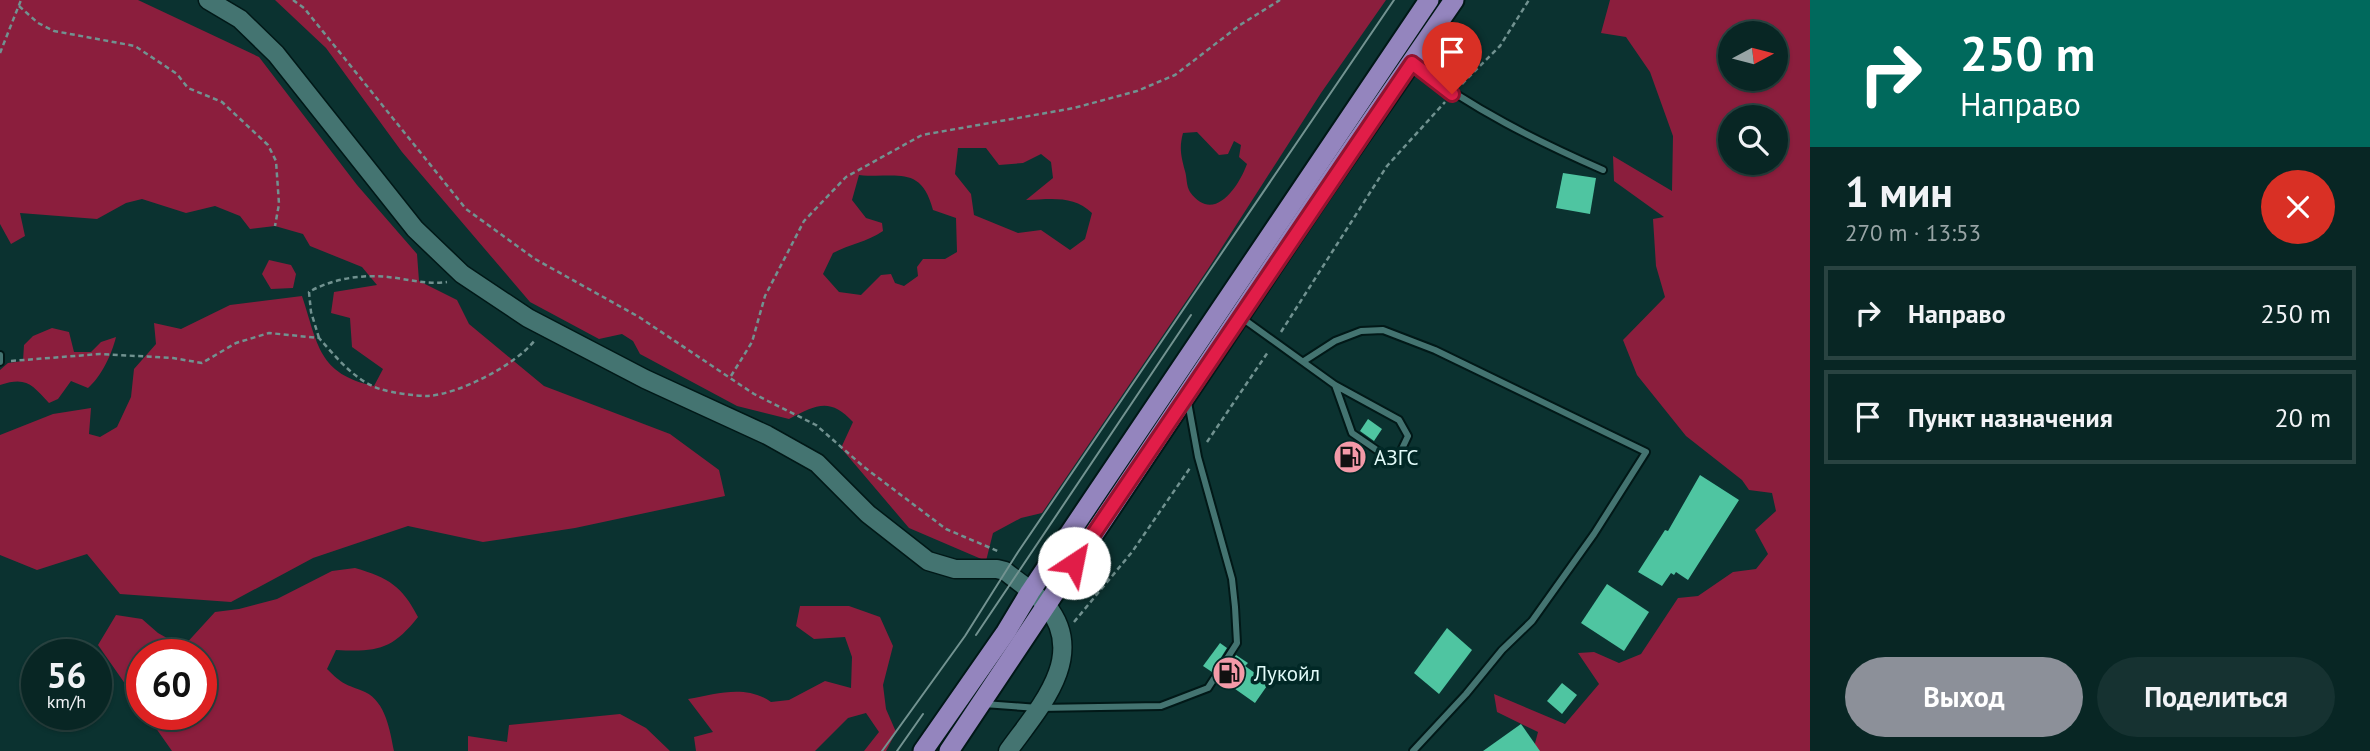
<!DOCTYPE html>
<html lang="ru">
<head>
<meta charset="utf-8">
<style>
  :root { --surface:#082624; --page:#163231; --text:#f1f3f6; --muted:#98a5a6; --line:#294341; --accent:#8c9099 }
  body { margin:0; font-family:"PT Sans",sans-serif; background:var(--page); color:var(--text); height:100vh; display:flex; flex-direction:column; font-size:26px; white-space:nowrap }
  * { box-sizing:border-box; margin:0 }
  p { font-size:23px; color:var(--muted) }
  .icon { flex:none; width:38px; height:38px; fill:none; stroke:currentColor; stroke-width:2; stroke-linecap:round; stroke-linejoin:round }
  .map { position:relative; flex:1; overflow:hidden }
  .details { display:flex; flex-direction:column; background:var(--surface); width:560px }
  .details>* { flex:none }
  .top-card { background:#00695c; color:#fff; overflow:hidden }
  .needle { width:46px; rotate:83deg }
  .controls { position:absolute; left:1718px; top:21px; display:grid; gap:14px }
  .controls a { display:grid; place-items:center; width:70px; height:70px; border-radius:50%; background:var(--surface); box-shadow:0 2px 5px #0004,0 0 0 2px var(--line); font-size:35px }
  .speed { position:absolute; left:21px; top:639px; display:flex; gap:14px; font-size:35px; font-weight:700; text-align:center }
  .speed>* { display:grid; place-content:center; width:91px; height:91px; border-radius:50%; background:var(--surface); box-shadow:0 2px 5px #0004,0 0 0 2px var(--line); line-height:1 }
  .speed small { font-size:18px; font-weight:400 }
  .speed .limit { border:10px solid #d22; background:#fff; color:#111 }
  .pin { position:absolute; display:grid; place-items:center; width:60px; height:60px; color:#fff; margin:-72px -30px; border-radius:50% 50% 50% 0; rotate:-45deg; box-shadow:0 0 7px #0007 }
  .pin .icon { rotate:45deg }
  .me { position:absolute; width:77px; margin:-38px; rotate:34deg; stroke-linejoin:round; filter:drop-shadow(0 0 5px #0008) }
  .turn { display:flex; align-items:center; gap:24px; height:147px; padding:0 35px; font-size:32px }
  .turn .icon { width:91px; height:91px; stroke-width:2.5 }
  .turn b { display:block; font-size:49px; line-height:60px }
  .round { display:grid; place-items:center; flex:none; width:74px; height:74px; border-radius:37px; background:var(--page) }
  .head { display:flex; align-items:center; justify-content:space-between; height:119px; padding:0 35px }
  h1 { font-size:42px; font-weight:600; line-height:52px }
  .cta { display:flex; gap:14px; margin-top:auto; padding:14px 35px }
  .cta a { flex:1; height:80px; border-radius:42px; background:var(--accent); color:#fff; font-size:28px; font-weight:600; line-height:80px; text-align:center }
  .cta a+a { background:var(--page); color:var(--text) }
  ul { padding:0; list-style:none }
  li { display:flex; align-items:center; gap:21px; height:94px; margin:0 14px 10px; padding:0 21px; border:4px solid var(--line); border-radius:0px }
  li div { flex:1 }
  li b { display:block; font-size:26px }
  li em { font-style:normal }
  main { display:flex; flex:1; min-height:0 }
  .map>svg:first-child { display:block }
</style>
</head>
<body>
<main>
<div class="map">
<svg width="1810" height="751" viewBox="0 0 1810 751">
  <rect width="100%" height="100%" fill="#0b3230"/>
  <g fill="#8b1e3d" fill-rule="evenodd">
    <path d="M0 0H138L259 57 357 185 417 254 419 281 457 300 469 324 544 386 670 434 719 470 725 496 575 528 483 542 408 526 313 558 231 602 120 594 87 554 37 570 0 555V435L53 414 91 408 89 434 100 437 117 427 131 397 134 369 156 344 154 323 181 329 230 305 302 296C318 344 318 374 374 386L383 369 352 347 350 318 331 313 334 292 377 285 362 267 310 246 303 234 275 226 250 229 240 216 215 206 186 213 142 199 126 203 97 219 20 213 25 236 11 244 0 224Z"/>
    <path d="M275 0H1386L1321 93 1208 269 1042 513 1021 518 993 533 986 561 909 528 841 448 853 422C830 397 816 405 789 419L737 406 640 354 633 341 622 334 599 339 530 302 402 152 326 48ZM1197 132 1219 155 1228 154 1234 141 1241 145 1239 157 1247 164C1239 186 1214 225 1190 192 1186 186 1187 177 1185 171 1181 156 1179 148 1183 133ZM958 148H986L999 165 1023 163 1041 154 1051 162 1053 178 1026 200C1051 199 1074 195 1092 213L1085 239 1070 250 1041 230 1018 233 974 215 971 194 955 174ZM859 175C896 179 921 164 933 210L956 218 957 252 945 259H923L917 267 918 276 904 286 895 283 891 274 881 275 861 295 839 292 823 274 833 253C850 244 867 242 883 231L882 223 866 218 852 200Z"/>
    <path d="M1610 0H1810V751H1533L1538 732 1497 712 1494 694 1565 724 1599 684 1578 653 1594 652 1619 663 1641 654 1678 598 1698 596 1733 572 1756 569 1768 554 1755 530 1776 511 1772 493 1749 490 1742 480 1686 436 1637 375 1623 340 1665 297 1656 266 1653 219 1664 217 1614 181 1613 156 1672 191 1673 136 1650 72 1626 37 1601 33ZM1731 33H1776V79H1731ZM1731 117H1776V163H1731Z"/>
    <polygon points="269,260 291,265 296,274 293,288 271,289 262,274"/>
    <path d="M52 328 69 332 74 352H91L101 342 116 337C112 354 101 377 88 388L71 381 58 399 49 403C32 385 27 376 0 385V370L8 363 23 361 24 345 33 336Z"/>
    <path d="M355 568C389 578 402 586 418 617 392 650 377 652 336 650L327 669C343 685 345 684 365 692 386 702 390 731 394 751H172L146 714H201V654H142V708L98 645 116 615 142 619 158 633 183 647 215 612 239 609 277 599 332 571Z"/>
    <path d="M800 606H849L880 617 893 646 883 685 886 709 896 732 886 751H864L879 732 866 713 848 718 815 751H696L694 737 713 732 688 699C717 694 745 684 771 702L789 700 825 681 851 688 852 657 845 637 814 639 796 626Z"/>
    <polygon points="620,714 646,728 670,751 468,751 468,736 507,742 509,725"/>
  </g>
  <g fill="#4fc5a1">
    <polygon points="1563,173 1596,178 1590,214 1556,208"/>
    <polygon points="1368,419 1382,429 1374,441 1360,431"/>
    <polygon points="1353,441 1358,444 1361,465 1342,468 1340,449 1349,448"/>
    <polygon points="1700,475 1739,500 1688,580 1676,572 1674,575 1671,573 1662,586 1638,572 1665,530 1668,531"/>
    <polygon points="1607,584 1649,612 1624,651 1581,623"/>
    <polygon points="1447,628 1472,650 1439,694 1414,673"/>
    <polygon points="1220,643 1227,648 1212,672 1203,666"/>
    <polygon points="1236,655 1248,663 1245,666 1269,683 1255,703 1221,679"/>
    <polygon points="1562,683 1577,695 1562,714 1547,701"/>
    <polygon points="1521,724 1540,751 1483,751"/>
  </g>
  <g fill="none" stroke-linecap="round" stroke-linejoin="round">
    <defs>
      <g id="lane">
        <path d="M1413 64C1474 110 1535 140 1603 170"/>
        <polyline points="1242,318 1335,385 1399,420 1408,436 1400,453 1384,455 1352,433 1335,385"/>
        <polyline points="0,355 0,362"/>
        <polyline points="1304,361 1335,341 1361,331 1383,330 1435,350 1646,452 1594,534 1532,621 1502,650 1466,694 1413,751"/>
        <polyline points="984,704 1038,708 1161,706 1208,688 1237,643 1235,607 1232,579 1198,457 1188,402"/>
      </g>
      <path id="secondary" d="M208 0 240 19 276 54 415 229 462 274 528 318 645 379 767 435 817 463 868 514 928 561 955 569H997L1005 571C1018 582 1036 593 1047 606 1088 657 1038 709 1008 751"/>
      <g id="primary">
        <polyline points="923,751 1006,632 1030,592 1429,0"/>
        <polyline points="949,751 1322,192 1454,0"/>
      </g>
    </defs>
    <use href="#lane" stroke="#011817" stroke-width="10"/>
    <use href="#secondary" stroke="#011817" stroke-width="21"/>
    <use href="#primary" stroke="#011817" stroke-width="23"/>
    <g stroke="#719290" stroke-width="2.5" stroke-dasharray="5 3.5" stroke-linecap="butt">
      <polyline points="293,0 304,8 466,209 535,259 639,317 754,394 816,425 864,467 946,529 1000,552"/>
      <polyline points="19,6 38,23 54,31 135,46 177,74 188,88 222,102 268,145 276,161 279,204 275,226"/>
      <polyline points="0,53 21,0"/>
      <polyline points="1462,84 1500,46 1529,0"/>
      <polyline points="1281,332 1387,166 1445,102"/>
      <path d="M319 338 311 312 309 292C331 279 362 274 388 277 408 279 427 285 447 282"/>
      <path d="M11 361 100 354 173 358 202 363 236 343 269 333 319 338C336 357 355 381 380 389 393 393 415 396 428 396 459 394 516 365 535 340"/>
      <polyline points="731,376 752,342 765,296 804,221 846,177 922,135 1074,108 1137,91 1175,75 1240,25 1280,0"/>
      <polyline points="1207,442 1268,352"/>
      <polyline points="1074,622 1132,552 1190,468"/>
    </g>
    <use href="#lane" stroke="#447471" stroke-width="6"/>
    <use href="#secondary" stroke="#447471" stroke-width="18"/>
    <use href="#primary" stroke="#9485be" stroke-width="19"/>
    <g stroke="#739391" stroke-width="2">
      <polyline points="976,635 1191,315"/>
      <polyline points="882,751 965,636 1018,552 1394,0"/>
      <polyline points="897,751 923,714"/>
    </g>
  </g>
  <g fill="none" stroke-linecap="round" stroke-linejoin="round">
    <defs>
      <polyline id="route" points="1074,563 1412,63 1452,94"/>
    </defs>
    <use href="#route" stroke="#92132f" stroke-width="18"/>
    <use href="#route" stroke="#e11d48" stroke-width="12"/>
  </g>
  <defs>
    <symbol id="fuel-disc" viewBox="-11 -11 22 22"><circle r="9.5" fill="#f39aa8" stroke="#012826"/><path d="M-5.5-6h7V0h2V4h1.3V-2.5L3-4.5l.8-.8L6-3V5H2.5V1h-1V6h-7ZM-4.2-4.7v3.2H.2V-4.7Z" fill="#111"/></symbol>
  </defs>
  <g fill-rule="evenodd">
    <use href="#fuel-disc" x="1331" y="438" width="38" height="38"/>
    <use href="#fuel-disc" x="1210" y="654" width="38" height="38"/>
  </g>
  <g text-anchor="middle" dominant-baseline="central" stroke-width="7" stroke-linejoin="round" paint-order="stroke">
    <g font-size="21" fill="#e2fbf9" stroke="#012826" text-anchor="start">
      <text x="1374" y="457">АЗГС</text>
      <text x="1254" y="673">Лукойл</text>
    </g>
  </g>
</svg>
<div class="controls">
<a><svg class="needle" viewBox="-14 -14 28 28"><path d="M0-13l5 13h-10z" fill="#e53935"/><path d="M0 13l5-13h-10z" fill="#98a5a6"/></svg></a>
<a><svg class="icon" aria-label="search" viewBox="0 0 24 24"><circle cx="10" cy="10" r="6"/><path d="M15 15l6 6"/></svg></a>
</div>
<div class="speed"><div>56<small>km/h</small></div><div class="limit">60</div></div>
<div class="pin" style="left:1452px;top:94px;background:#d93025"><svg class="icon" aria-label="arrive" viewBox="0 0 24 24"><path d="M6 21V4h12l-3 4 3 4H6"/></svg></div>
<svg class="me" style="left:1074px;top:563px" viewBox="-20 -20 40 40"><circle r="19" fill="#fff"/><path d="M0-13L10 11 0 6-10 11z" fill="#e11d48"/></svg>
</div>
<section class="details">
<div class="top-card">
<div class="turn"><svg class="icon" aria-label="right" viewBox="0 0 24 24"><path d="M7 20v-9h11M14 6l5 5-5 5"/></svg><div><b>250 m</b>Направо</div></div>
</div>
<div class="head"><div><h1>1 мин</h1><p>270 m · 13:53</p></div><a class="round" style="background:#d93025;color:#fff"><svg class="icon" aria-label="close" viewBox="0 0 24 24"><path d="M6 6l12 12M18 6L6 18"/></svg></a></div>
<ul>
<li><svg class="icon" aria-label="right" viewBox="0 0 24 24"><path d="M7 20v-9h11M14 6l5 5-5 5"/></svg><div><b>Направо</b></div><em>250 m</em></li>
<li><svg class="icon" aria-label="arrive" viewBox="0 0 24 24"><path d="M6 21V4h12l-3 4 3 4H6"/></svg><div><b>Пункт назначения</b></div><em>20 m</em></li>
</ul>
<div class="cta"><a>Выход</a><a>Поделиться</a></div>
</section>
</main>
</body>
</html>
